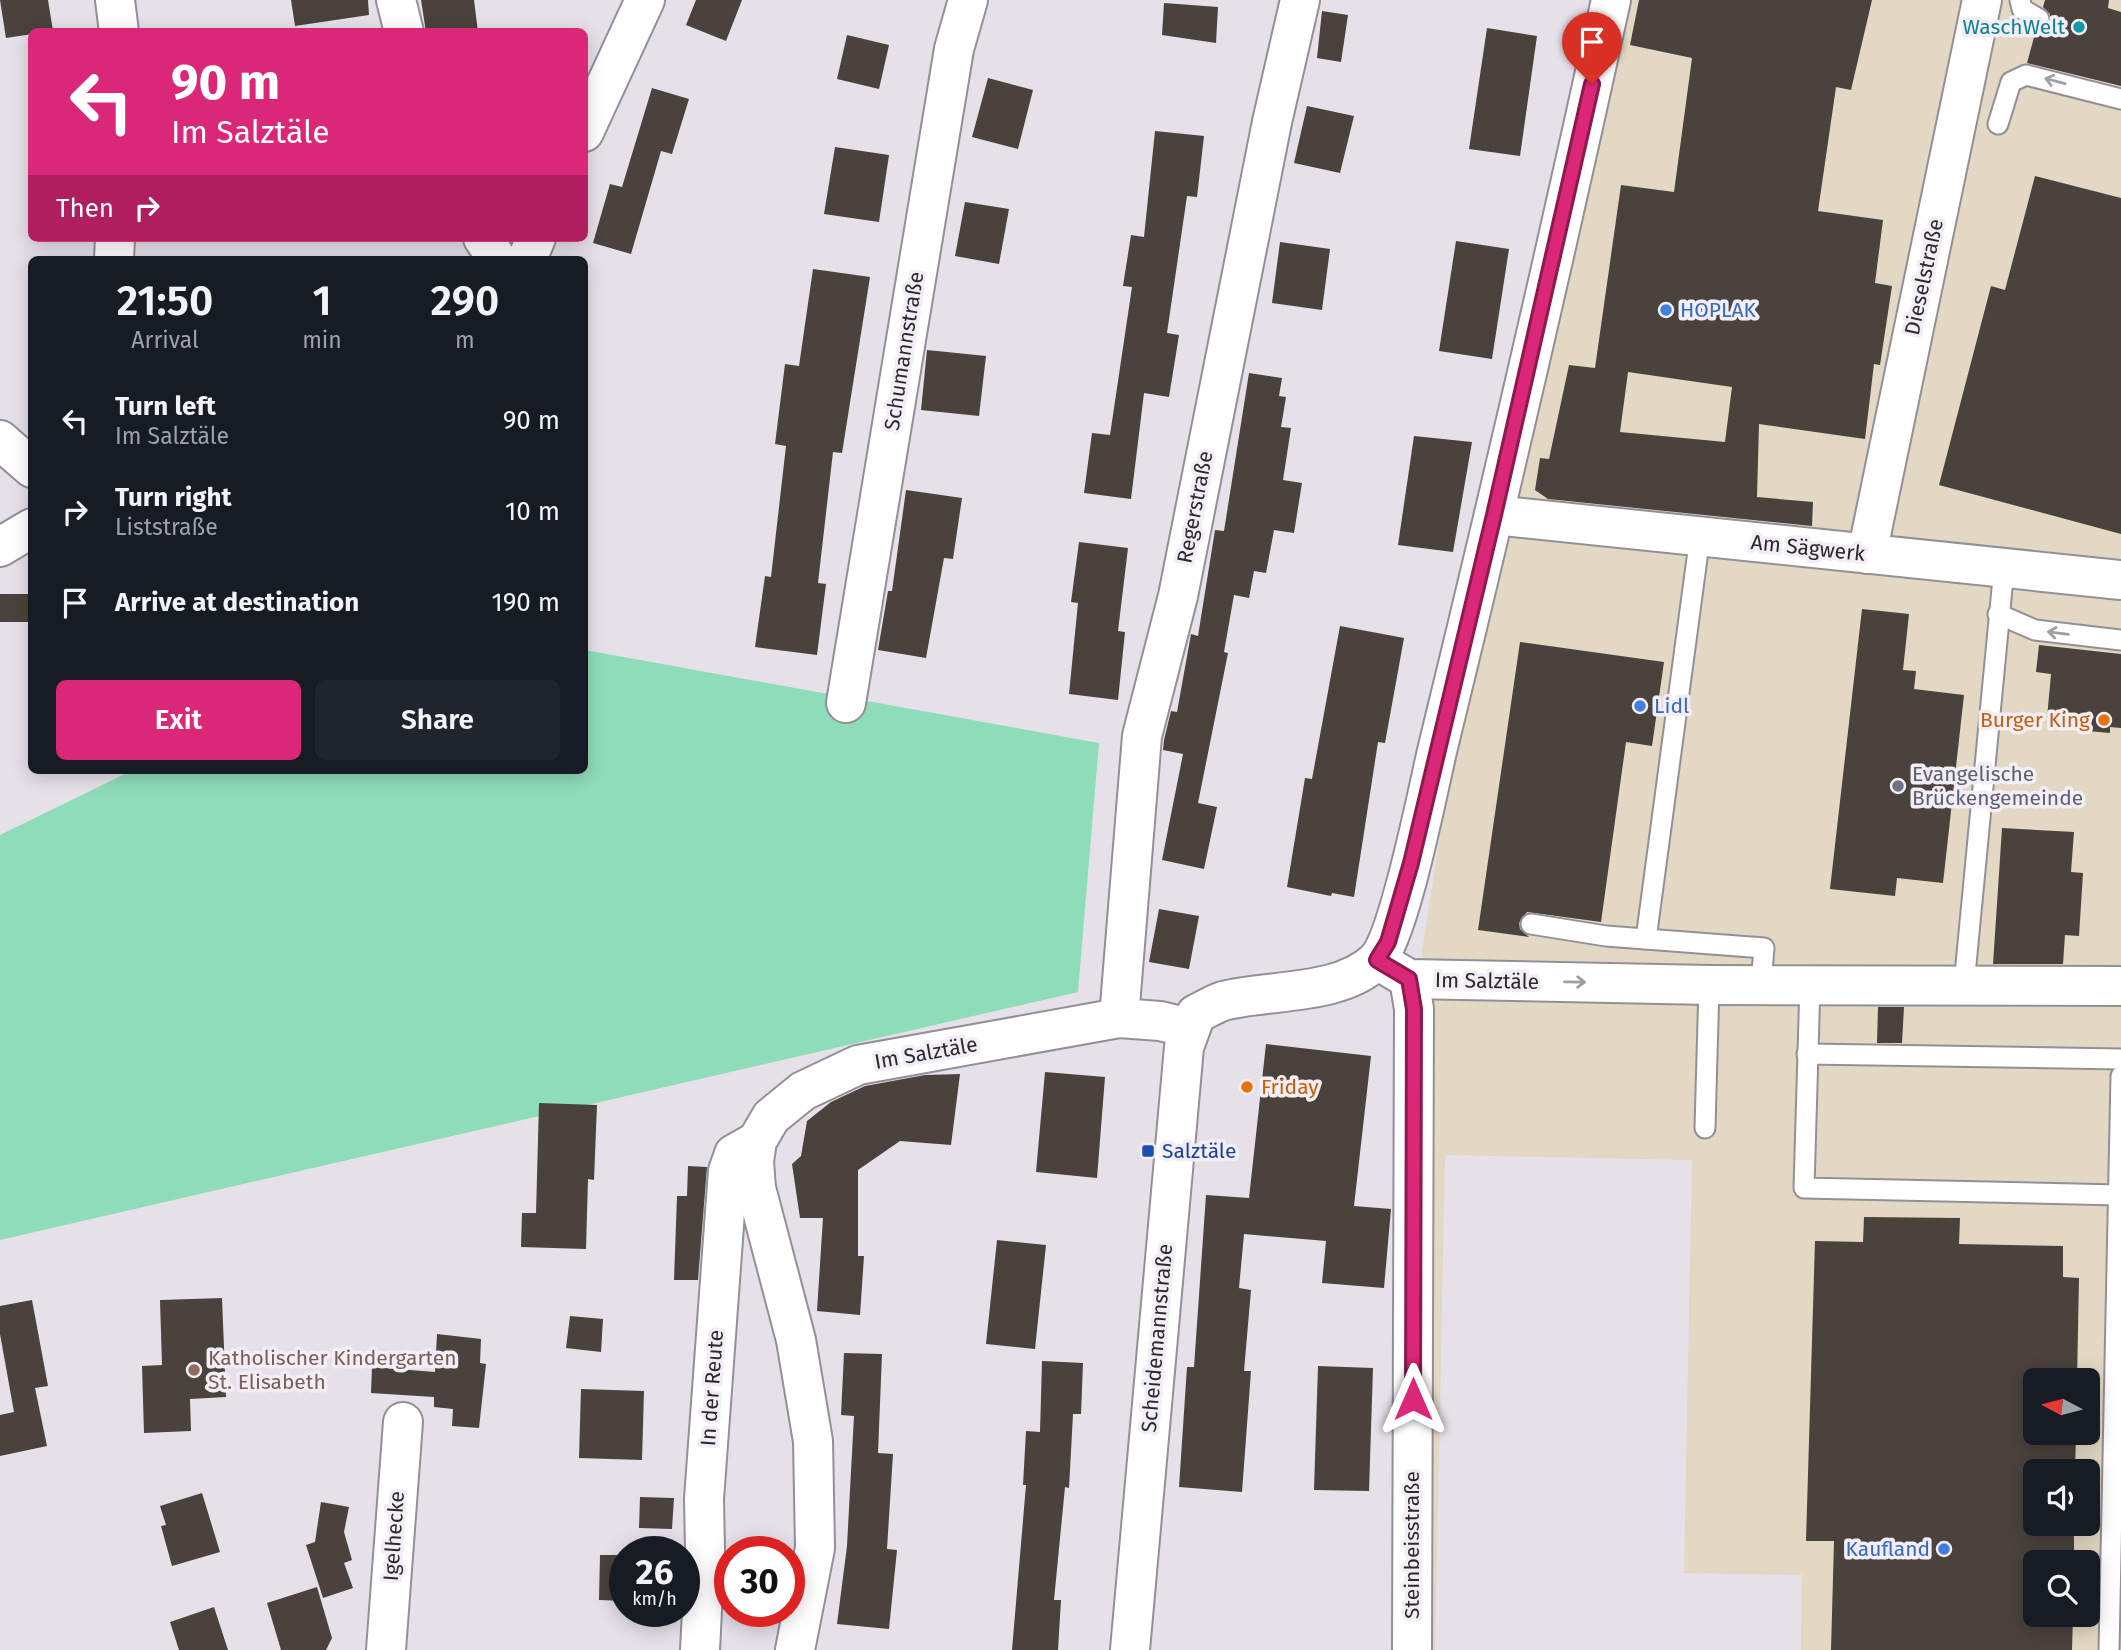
<!DOCTYPE html>
<html lang="en">
<head>
<meta charset="utf-8">
<style>
  :root { --surface:#171b24; --page:#20242c; --text:#f1f3f6; --muted:#9ea1a6; --accent:#db2777 }
  body { margin:0; font-family:"Fira Sans",sans-serif; background:var(--page); color:var(--text); height:100vh; display:flex; flex-direction:column; font-size:26px; white-space:nowrap }
  * { box-sizing:border-box; margin:0 }
  p { font-size:23px; color:var(--muted) }
  .icon { flex:none; width:38px; height:38px; fill:none; stroke:currentColor; stroke-width:2; stroke-linecap:round; stroke-linejoin:round }
  .map { position:relative; flex:1; overflow:hidden }
  .panel { position:absolute; left:28px; top:256px; width:560px; height:518px; display:flex; flex-direction:column; background:var(--surface); border-radius:10px; box-shadow:0 4px 18px #0003 }
  .panel>* { flex:none }
  .banner { position:absolute; left:28px; top:28px; width:560px; height:214px; border-radius:10px; box-shadow:0 4px 18px #0003; background:#db2777; color:#fff; overflow:hidden }
  .needle { width:46px; rotate:277deg }
  .controls { position:absolute; left:2023px; top:1368px; display:grid; gap:14px }
  .controls a { display:grid; place-items:center; width:77px; height:77px; border-radius:10px; background:var(--surface); box-shadow:0 4px 18px #0003; font-size:35px }
  .speed { position:absolute; left:609px; top:1536px; display:flex; gap:14px; font-size:35px; font-weight:700; text-align:center }
  .speed>* { display:grid; place-content:center; width:91px; height:91px; border-radius:50%; background:var(--surface); box-shadow:0 4px 18px #0003; line-height:1 }
  .speed small { font-size:18px; font-weight:400 }
  .speed .limit { border:10px solid #d22; background:#fff; color:#111 }
  .pin { position:absolute; display:grid; place-items:center; width:60px; height:60px; color:#fff; margin:-72px -30px; border-radius:50% 50% 50% 0; rotate:-45deg; box-shadow:0 0 7px #0007 }
  .pin .icon { rotate:45deg }
  .me { position:absolute; width:77px; margin:-38px; rotate:0deg; stroke-linejoin:round; filter:drop-shadow(0 0 5px #0008) }
  .turn { display:flex; align-items:center; gap:24px; height:147px; padding:0 28px; font-size:32px }
  .turn .icon { width:91px; height:91px; stroke-width:2.5 }
  .turn b { display:block; font-size:49px; line-height:60px }
  .then { display:flex; align-items:center; height:66px; padding:0 28px; background:#0003; gap:14px; font-size:26px }
  .eta { display:flex; justify-content:space-evenly; align-items:center; height:119px; text-align:center }
  .eta b { font-size:42px; font-weight:600; line-height:49px }
  .action { display:flex; gap:14px; margin-top:auto; padding:14px 28px }
  .action a { flex:1; height:80px; border-radius:10px; background:var(--accent); color:#fff; font-size:28px; font-weight:600; line-height:80px; text-align:center }
  .action a+a { background:var(--page); color:var(--text) }
  ul { padding:0; list-style:none }
  li { display:flex; align-items:center; gap:21px; height:91px; padding:0 28px }
  li div { flex:1 }
  li b { display:block; font-size:26px }
  li em { font-style:normal }
  .map>svg:first-child { display:block }
</style>
</head>
<body>
<div class="map">
<svg width="2121" height="1650" viewBox="0 0 2121 1650">
  <rect width="100%" height="100%" fill="#e6e0e8"/>
  <path fill="#e2d8c3" fill-rule="evenodd" d="M1603 0H2121V1650H1801L1802 1575 1684 1573 1692 1160 1445 1155 1435 1650H1420L1422 951 1491 514ZM2035 1381H2088V1433H2035ZM2035 1472H2088V1524H2035ZM2035 1563H2088V1615H2035Z"/>
  <polygon fill="#8fdcb9" points="585,650 1099,743 1078,992 0,1240 0,835 133,770 584,770"/>
  <g fill="#49423d" fill-rule="evenodd">
    <polygon points="0,0 48,0 53,31 6,38"/>
    <polygon points="291,0 368,0 369,15 295,26"/>
    <polygon points="421,0 474,0 478,32 426,32"/>
    <polygon points="696,0 742,0 726,41 686,25"/>
    <path d="M1639 0H1872L1851 90 1836 87 1818 211 1883 220 1875 283 1892 286 1880 365 1874 364 1865 439 1759 424 1757 497 1813 502 1812 526 1548 499 1535 490 1540 458 1549 459 1569 365 1595 368 1621 185 1674 192 1692 58 1630 45ZM1628 372 1732 387 1725 442 1620 432Z"/>
    <polygon points="2045,0 2109,0 2108,8 2121,12 2121,86 2027,63 2036,30 2044,30 2050,25 2050,14 2043,7"/>
    <polygon points="1164,3 1218,7 1216,43 1162,35"/>
    <polygon points="1322,11 1348,15 1341,62 1317,58"/>
    <polygon points="1487,28 1537,36 1520,156 1469,149"/>
    <polygon points="847,35 889,45 879,89 837,79"/>
    <polygon points="988,78 1033,90 1018,149 972,137"/>
    <polygon points="652,88 689,99 672,154 661,151 631,254 593,243 610,184 622,187"/>
    <polygon points="1307,106 1354,116 1340,173 1294,163"/>
    <polygon points="1155,131 1204,136 1197,197 1187,196 1167,333 1179,335 1169,397 1144,393 1131,499 1084,493 1092,433 1110,435 1132,287 1123,286 1131,235 1144,237"/>
    <polygon points="835,147 889,155 879,222 824,214"/>
    <polygon points="2035,176 2121,198 2121,534 1939,485 1991,286 2005,290"/>
    <polygon points="965,202 1009,209 999,264 955,256"/>
    <polygon points="1456,241 1509,249 1492,359 1439,351"/>
    <polygon points="1280,242 1330,249 1322,310 1272,303"/>
    <polygon points="813,269 870,277 842,453 833,452 818,583 826,584 817,655 755,647 765,576 771,577 786,446 775,444 785,364 799,366"/>
    <polygon points="927,350 986,356 979,416 921,410"/>
    <polygon points="1249,373 1282,378 1279,396 1286,397 1281,427 1291,428 1283,480 1302,483 1294,533 1274,530 1266,573 1254,571 1249,598 1234,595 1224,652 1228,653 1198,803 1217,807 1204,869 1162,860 1183,754 1163,750 1164,740 1171,711 1177,712 1191,634 1198,636 1215,530 1224,531"/>
    <polygon points="1414,436 1472,442 1453,552 1398,545"/>
    <polygon points="906,490 962,498 953,559 944,558 926,658 878,650 888,591 892,591"/>
    <polygon points="1079,542 1128,548 1118,631 1125,632 1118,700 1069,694 1078,603 1071,602"/>
    <rect x="0" y="594" width="29" height="28"/>
    <polygon points="1862,609 1909,614 1903,670 1916,671 1914,689 1964,695 1943,883 1897,878 1895,896 1830,889"/>
    <polygon points="1340,626 1404,638 1385,743 1378,742 1354,897 1332,893 1331,896 1287,887 1305,778 1312,779"/>
    <polygon points="1520,642 1664,662 1652,746 1626,742 1601,922 1527,912 1519,923 1520,929 1529,937 1478,930"/>
    <polygon points="2039,645 2121,654 2121,728 2110,727 2110,733 2077,730 2078,721 2047,718 2051,674 2036,672"/>
    <polygon points="2002,828 2074,832 2071,872 2083,873 2079,936 2065,935 2063,964 1993,964"/>
    <polygon points="1159,909 1199,916 1189,969 1149,962"/>
    <polygon points="1878,1007 1904,1007 1902,1043 1877,1043"/>
    <polygon points="1266,1044 1371,1056 1354,1206 1391,1209 1384,1288 1322,1283 1326,1241 1244,1234 1239,1288 1251,1290 1244,1371 1251,1371 1242,1492 1179,1487 1187,1367 1194,1367 1206,1195 1249,1198"/>
    <polygon points="1045,1072 1105,1077 1097,1178 1036,1172"/>
    <polygon points="960,1074 951,1145 900,1141 858,1170 858,1256 864,1256 860,1315 817,1311 823,1218 800,1218 792,1164 801,1156 807,1121 831,1102 865,1086 925,1075"/>
    <polygon points="539,1103 597,1105 594,1180 588,1179 586,1249 521,1247 522,1213 536,1213"/>
    <polygon points="688,1166 707,1167 698,1280 674,1280 677,1196 687,1196"/>
    <polygon points="1864,1217 1960,1218 1959,1244 2063,1246 2063,1277 2079,1278 2077,1381 2035,1381 2035,1433 2076,1433 2075,1472 2035,1472 2035,1524 2074,1524 2074,1563 2035,1563 2035,1615 2073,1615 2072,1650 1831,1650 1834,1541 1806,1541 1815,1241 1863,1242"/>
    <polygon points="997,1240 1046,1245 1035,1349 986,1344"/>
    <polygon points="222,1298 226,1397 190,1399 191,1431 144,1433 142,1366 162,1365 160,1300"/>
    <polygon points="32,1300 48,1386 35,1388 47,1446 0,1456 0,1415 14,1412 0,1334 0,1306"/>
    <polygon points="570,1316 603,1319 601,1352 566,1348"/>
    <polygon points="437,1334 481,1339 480,1363 486,1364 479,1428 452,1426 453,1409 434,1407 434,1397 371,1393 372,1367 435,1372"/>
    <polygon points="844,1353 882,1354 878,1453 893,1454 887,1549 897,1550 889,1629 837,1624 847,1546 854,1416 841,1415"/>
    <polygon points="1042,1361 1083,1363 1081,1414 1073,1414 1069,1488 1065,1487 1054,1600 1061,1600 1058,1650 1012,1650 1026,1485 1023,1485 1026,1431 1040,1432"/>
    <polygon points="1318,1366 1373,1368 1369,1491 1314,1490"/>
    <polygon points="581,1389 644,1391 642,1460 579,1458"/>
    <polygon points="202,1493 220,1552 172,1566 161,1526 166,1525 160,1506"/>
    <polygon points="640,1497 674,1498 672,1529 639,1528"/>
    <polygon points="321,1502 349,1507 344,1532 352,1560 344,1563 353,1588 323,1598 306,1545 315,1542"/>
    <polygon points="600,1555 625,1555 625,1601 599,1600"/>
    <polygon points="317,1587 332,1638 326,1650 281,1650 267,1603"/>
    <polygon points="214,1607 228,1650 179,1650 170,1622"/>
  </g>
  <g fill="none" stroke-linecap="round" stroke-linejoin="round">
    <defs>
      <g id="lane">
        <polyline points="2020,0 2022,9 2039,19"/>
        <polyline points="1998,124 2011,82 2026,75 2121,99"/>
        <polyline points="1998,614 2035,630 2121,640"/>
        <polyline points="1531,924 1606,936 1764,948 1761,984"/>
        <polyline points="1646,939 1700,536"/>
        <polyline points="1810,984 1804,1188 2119,1195"/>
        <polyline points="1964,985 2004,568"/>
        <polyline points="1807,1054 2121,1059"/>
        <polyline points="1705,1128 1709,985"/>
        <polyline points="2109,1650 2121,1076"/>
      </g>
      <g id="street">
        <polyline points="115,0 119,32"/>
        <polyline points="396,0 404,32"/>
        <polyline points="584,132 645,0"/>
        <polyline points="483,238 497,259"/>
        <polyline points="114,259 115,238"/>
        <polyline points="527,259 536,238"/>
        <polyline points="0,440 32,468"/>
        <polyline points="1494,515 2121,580"/>
        <polyline points="0,547 32,528"/>
        <polyline points="1867,554 1982,0"/>
        <polyline points="846,703 954,49 968,0"/>
        <polyline points="1377,960 1409,979 1709,985 2121,986"/>
        <polyline points="1409,979 1414,1009 1412,1650"/>
        <polyline points="1119,1018 1142,736 1178,596 1272,122 1300,0"/>
        <polyline points="386,1650 403,1422"/>
        <polyline points="700,1650 705,1550 704,1499 728,1171 734,1154 757,1141"/>
        <polyline points="795,1650 815,1548 813,1441 796,1340 756,1188 754,1161 757,1141 771,1117 803,1091 858,1065 1119,1018 1160,1021 1189,1028"/>
        <path d="M1130 1650 1184 1047 1196 1014C1205 1010 1214 1004 1223 1001 1269 989 1339 996 1376 961 1399 938 1428 790 1437 751 1498 502 1556 251 1611 0"/>
      </g>
    </defs>
    <use href="#lane" stroke="#948f97" stroke-width="23"/>
    <use href="#street" stroke="#948f97" stroke-width="42"/>
    <use href="#lane" stroke="#fff" stroke-width="19"/>
    <use href="#street" stroke="#fff" stroke-width="38"/>
  </g>
  <defs><path id="oneway-shaft" d="M-6 0H5M1.5-3L5.5 0L1.5 3" fill="none" stroke-width="1.6" stroke-linecap="round" stroke-linejoin="round" transform="scale(1.75)"/></defs>
  <g stroke="#a09fa0">
    <use href="#oneway-shaft" transform="translate(2055 81) rotate(-165)"/>
    <use href="#oneway-shaft" transform="translate(2058 633) rotate(-173)"/>
    <use href="#oneway-shaft" transform="translate(1575 982) rotate(1)"/>
  </g>
  <g fill="none" stroke-linecap="round" stroke-linejoin="round">
    <defs>
      <polyline id="route" points="1413,1399 1414,1009 1409,979 1377,960 1388,942 1411,863 1494,515 1592,84"/>
    </defs>
    <use href="#route" stroke="#8e194d" stroke-width="18"/>
    <use href="#route" stroke="#db2777" stroke-width="12"/>
  </g>
  <circle fill="#0f9aa8" stroke="#f3edf6" stroke-width="2.5" cx="2079" cy="27" r="7"/>
  <g fill="#3f7fe0" stroke="#f3edf6" stroke-width="2.5">
    <circle cx="1666" cy="310" r="7"/>
    <circle cx="1640" cy="706" r="7"/>
    <circle cx="1944" cy="1549" r="7"/>
  </g>
  <g fill="#e8710a" stroke="#f3edf6" stroke-width="2.5">
    <circle cx="2104" cy="720" r="7"/>
    <circle cx="1247" cy="1087" r="7"/>
  </g>
  <circle fill="#6b7280" stroke="#f3edf6" stroke-width="2.5" cx="1898" cy="786" r="7"/>
  <rect fill="#1a4fb4" stroke="#f3edf6" stroke-width="2.5" x="1141" y="1144" width="14" height="14" rx="3.5"/>
  <circle fill="#8d6e63" stroke="#f3edf6" stroke-width="2.5" cx="194" cy="1370" r="7"/>
  <g text-anchor="middle" dominant-baseline="central" stroke-width="7" stroke-linejoin="round" paint-order="stroke">
    <g font-size="21" fill="#0d838f" stroke="#f3edf6" text-anchor="end">
      <text x="2065" y="27">WaschWelt</text>
    </g>
    <g font-size="21" fill="#2b292c" stroke="#f3edf6">
      <text transform="translate(1924 277) rotate(-78)">Dieselstraße</text>
      <text transform="translate(904 351) rotate(-81)">Schumannstraße</text>
      <text transform="translate(1195 507) rotate(-79)">Regerstraße</text>
      <text transform="translate(1808 548) rotate(6)">Am Sägwerk</text>
      <text transform="translate(1487 981) rotate(1)">Im Salztäle</text>
      <text transform="translate(926 1053) rotate(-10)">Im Salztäle</text>
      <text transform="translate(1157 1338) rotate(-85)">Scheidemannstraße</text>
      <text transform="translate(712 1388) rotate(-86)">In der Reute</text>
      <text transform="translate(394 1536) rotate(-86)">Igelhecke</text>
      <text transform="translate(1412 1545) rotate(-90)">Steinbeisstraße</text>
    </g>
    <g font-size="21" fill="#366cbe" stroke="#f3edf6" text-anchor="start">
      <text x="1680" y="310">HOPLAK</text>
      <text x="1654" y="706">Lidl</text>
      <text x="1930" y="1549" text-anchor="end">Kaufland</text>
    </g>
    <g font-size="21" fill="#c56008" stroke="#f3edf6" text-anchor="end">
      <text x="2090" y="720">Burger King</text>
      <text x="1261" y="1087" text-anchor="start">Friday</text>
    </g>
    <g font-size="21" fill="#5b616d" stroke="#f3edf6" text-anchor="start">
      <text x="1912" y="774">Evangelische<tspan x="1912" dy="24">Brückengemeinde</tspan></text>
    </g>
    <g font-size="21" fill="#164399" stroke="#f3edf6" text-anchor="start">
      <text x="1162" y="1151">Salztäle</text>
    </g>
    <g font-size="21" fill="#785e54" stroke="#f3edf6" text-anchor="start">
      <text x="208" y="1358">Katholischer Kindergarten<tspan x="208" dy="24">St. Elisabeth</tspan></text>
    </g>
  </g>
</svg>
<div class="controls">
<a><svg class="needle" viewBox="-14 -14 28 28"><path d="M0-13l5 13h-10z" fill="#e53935"/><path d="M0 13l5-13h-10z" fill="#9ea1a6"/></svg></a>
<a><svg class="icon" aria-label="sound" viewBox="0 0 24 24"><path d="M4 9h4l5-4v14l-5-4H4zM17 9q2 3 0 6"/></svg></a>
<a><svg class="icon" aria-label="search" viewBox="0 0 24 24"><circle cx="10" cy="10" r="6"/><path d="M15 15l6 6"/></svg></a>
</div>
<div class="speed"><div>26<small>km/h</small></div><div class="limit">30</div></div>
<div class="pin" style="left:1592px;top:84px;background:#d93025"><svg class="icon" aria-label="arrive" viewBox="0 0 24 24"><path d="M6 21V4h12l-3 4 3 4H6"/></svg></div>
<svg class="me" style="left:1413px;top:1399px" viewBox="-20 -20 40 40"><path d="M0-17L14 15 0 8-14 15z" fill="#db2777" stroke="#fff" stroke-width="4"/></svg>
<div class="banner">
<div class="turn"><svg class="icon" aria-label="left" viewBox="0 0 24 24"><path d="M17 20v-9H6M10 6l-5 5 5 5"/></svg><div><b>90 m</b>Im Salztäle</div></div>
<div class="then">Then<svg class="icon" aria-label="right" viewBox="0 0 24 24"><path d="M7 20v-9h11M14 6l5 5-5 5"/></svg></div>
</div>
<section class="panel">
<div class="eta">
<div><b>21:50</b><p>Arrival</p></div>
<div><b>1</b><p>min</p></div>
<div><b>290</b><p>m</p></div>
</div>
<ul>
<li><svg class="icon" aria-label="left" viewBox="0 0 24 24"><path d="M17 20v-9H6M10 6l-5 5 5 5"/></svg><div><b>Turn left</b><p>Im Salztäle</p></div><em>90 m</em></li>
<li><svg class="icon" aria-label="right" viewBox="0 0 24 24"><path d="M7 20v-9h11M14 6l5 5-5 5"/></svg><div><b>Turn right</b><p>Liststraße</p></div><em>10 m</em></li>
<li><svg class="icon" aria-label="arrive" viewBox="0 0 24 24"><path d="M6 21V4h12l-3 4 3 4H6"/></svg><div><b>Arrive at destination</b></div><em>190 m</em></li>
</ul>
<div class="action"><a>Exit</a><a>Share</a></div>
</section>
</div>
</body>
</html>
